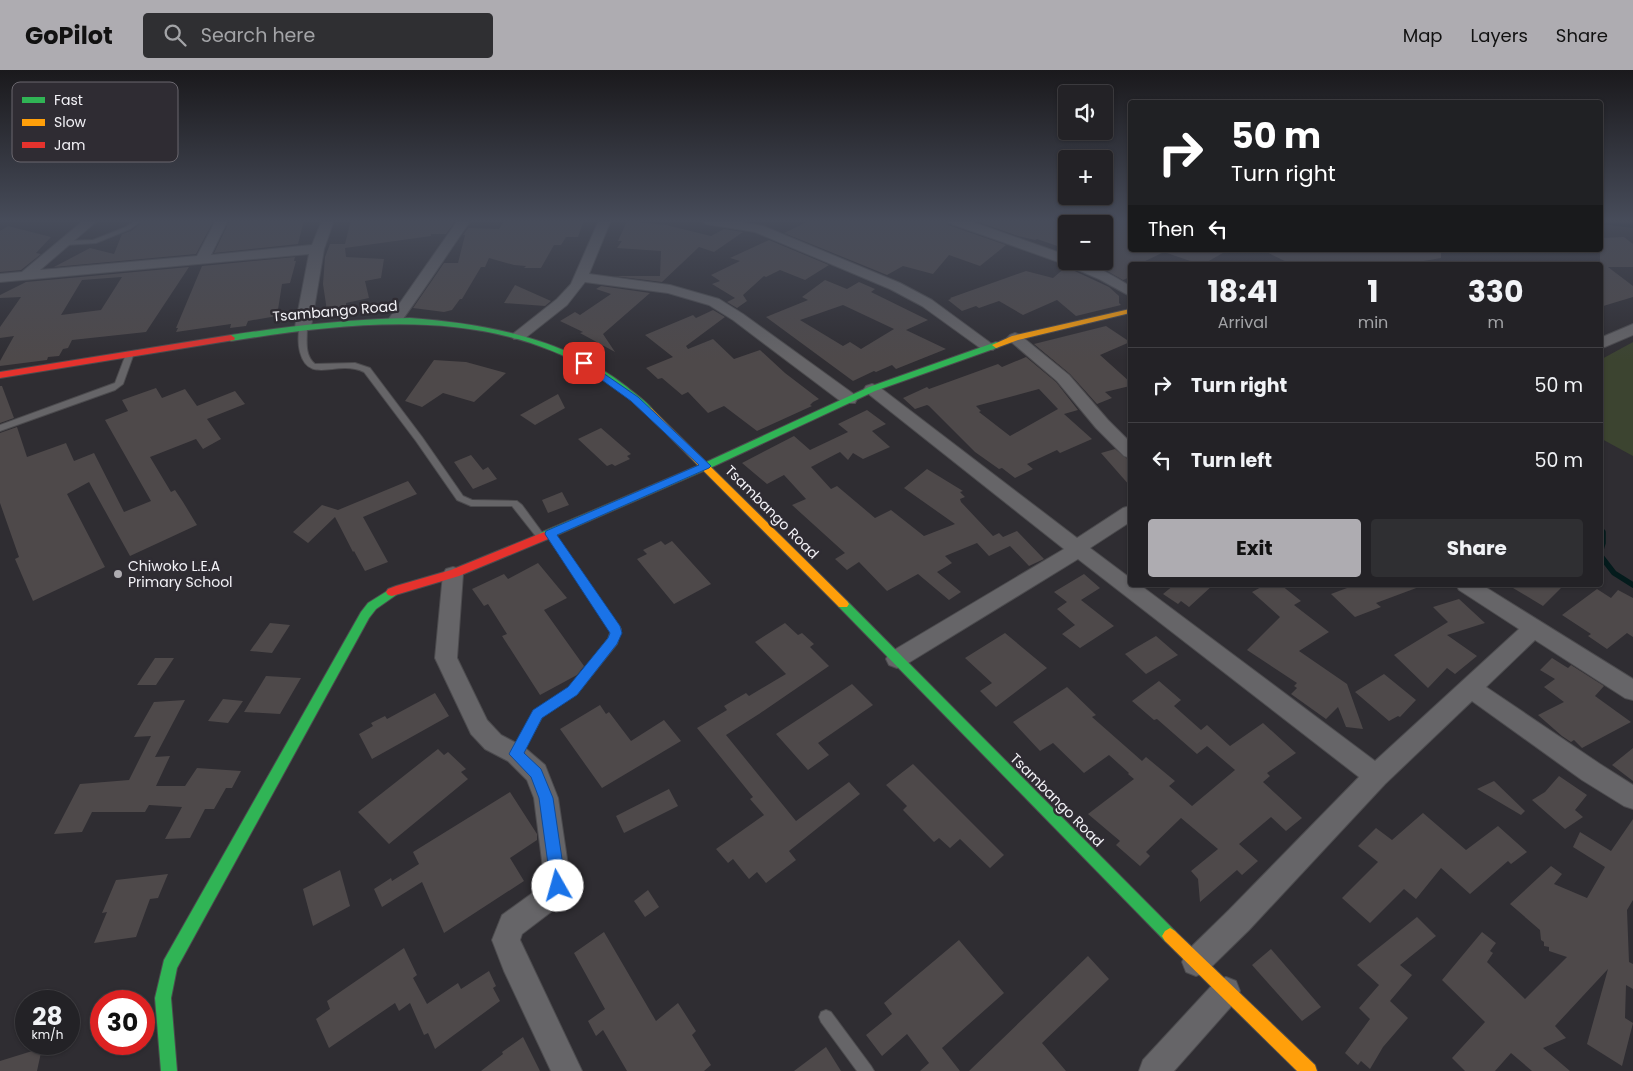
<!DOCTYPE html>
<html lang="en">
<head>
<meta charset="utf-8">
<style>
  :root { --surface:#232226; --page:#2f2f32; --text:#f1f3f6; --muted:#a3a4a7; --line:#403f43; --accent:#aeacb1 }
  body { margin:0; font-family:Poppins,sans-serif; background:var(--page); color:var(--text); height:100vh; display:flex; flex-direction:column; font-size:19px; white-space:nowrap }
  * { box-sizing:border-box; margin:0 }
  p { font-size:16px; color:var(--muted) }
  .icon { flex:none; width:28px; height:28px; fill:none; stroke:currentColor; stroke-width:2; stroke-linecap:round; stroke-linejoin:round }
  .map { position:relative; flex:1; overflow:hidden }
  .details { position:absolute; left:1128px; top:192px; width:475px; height:325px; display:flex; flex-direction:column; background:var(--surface); border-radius:5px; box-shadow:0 1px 4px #0004,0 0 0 1px var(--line) }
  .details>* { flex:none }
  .banner { position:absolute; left:1128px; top:30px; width:475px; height:152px; border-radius:5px; box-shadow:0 1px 4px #0004,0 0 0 1px var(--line); background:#202124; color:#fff; overflow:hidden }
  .fabs { position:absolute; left:1058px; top:15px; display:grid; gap:10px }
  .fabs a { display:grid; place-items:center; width:55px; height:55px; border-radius:5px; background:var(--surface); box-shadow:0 1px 4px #0004,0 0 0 1px var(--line); font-size:25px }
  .speed { position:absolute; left:15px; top:920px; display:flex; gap:10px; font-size:25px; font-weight:700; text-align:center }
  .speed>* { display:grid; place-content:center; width:65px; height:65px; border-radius:50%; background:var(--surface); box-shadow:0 1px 4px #0004,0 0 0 1px var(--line); line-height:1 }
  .speed small { font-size:12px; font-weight:400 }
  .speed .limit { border:8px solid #d22; background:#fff; color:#111 }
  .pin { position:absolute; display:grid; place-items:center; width:42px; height:42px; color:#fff; margin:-21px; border-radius:10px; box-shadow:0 2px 8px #0006 }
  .me { position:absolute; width:55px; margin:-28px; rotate:353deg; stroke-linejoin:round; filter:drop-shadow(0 0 4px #0008) }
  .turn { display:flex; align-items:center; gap:18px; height:105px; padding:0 20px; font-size:22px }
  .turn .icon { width:65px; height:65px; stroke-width:2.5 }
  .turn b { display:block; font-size:35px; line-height:42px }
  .then { display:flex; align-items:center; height:48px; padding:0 20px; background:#0003; gap:10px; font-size:19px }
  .eta { display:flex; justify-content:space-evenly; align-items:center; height:85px; text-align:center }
  .eta b { font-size:30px; font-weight:700; line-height:35px }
  .button { display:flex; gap:10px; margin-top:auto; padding:10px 20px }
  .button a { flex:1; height:58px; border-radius:5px; background:var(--accent); color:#111; font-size:20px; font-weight:700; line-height:58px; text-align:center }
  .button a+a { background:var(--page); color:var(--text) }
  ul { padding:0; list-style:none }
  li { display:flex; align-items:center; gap:15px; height:75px; padding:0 20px; border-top:1px solid var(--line) }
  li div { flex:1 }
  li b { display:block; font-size:19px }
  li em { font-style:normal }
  header { display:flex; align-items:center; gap:30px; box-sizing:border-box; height:70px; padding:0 25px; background:var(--accent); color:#111 }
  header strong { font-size:24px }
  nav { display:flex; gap:28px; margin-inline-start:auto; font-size:18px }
  .search { width:350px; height:45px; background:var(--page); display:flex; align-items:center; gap:12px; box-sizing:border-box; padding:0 18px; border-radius:5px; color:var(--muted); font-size:19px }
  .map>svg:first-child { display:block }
</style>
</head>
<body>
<header>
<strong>GoPilot</strong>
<div class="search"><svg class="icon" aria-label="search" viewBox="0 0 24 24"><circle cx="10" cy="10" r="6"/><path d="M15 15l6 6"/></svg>Search here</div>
<nav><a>Map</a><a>Layers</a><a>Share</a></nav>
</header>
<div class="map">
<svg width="1633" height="1001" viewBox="0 0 1633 1001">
  <rect width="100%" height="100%" fill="#2f2d32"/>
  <polygon fill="#3c4430" points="1633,272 1633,386 1600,368 1600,290"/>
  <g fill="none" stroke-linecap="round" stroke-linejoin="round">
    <g stroke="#041b1c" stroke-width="5.5">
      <polyline points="1600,459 1603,462 1603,473 1600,483"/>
      <polyline points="1600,485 1614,503 1633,515"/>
    </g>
    <polygon fill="#041b1c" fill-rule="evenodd" points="1600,150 1633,150 1633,158 1602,154"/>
  </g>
  <g fill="#4e494a" fill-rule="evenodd">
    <polygon points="145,150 214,150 196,184 54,197 90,178 114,184 122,164 131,161"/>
    <polygon points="230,150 304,150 298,174 214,183"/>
    <polygon points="351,150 456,150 446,164 431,164 431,166 345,178 346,187 384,189 381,208 365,211 369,228 346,233 346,236 327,241 323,214 325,187 330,174 345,174"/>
    <polygon points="505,150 584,150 578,167 566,167 561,175 554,175 541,198 524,198 526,196 514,195 489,188 485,197 481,197 462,229 460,229 452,240 444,242 413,238 444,193 458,193 465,165 463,165 469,157 469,158 499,159"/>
    <polygon points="811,150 946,150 948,155 1006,175 980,196 949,185 933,204 903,196 887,205 784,163"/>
    <polygon points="973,150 1066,150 1066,179 1037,169 1035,170 1018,166"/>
    <polygon points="1104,150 1130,150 1130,180 1228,180 1202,195 1164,182 1137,195 1130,195 1130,207 1123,210 1100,197 1083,191 1104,191"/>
    <polygon points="627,151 666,155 711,166 724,159 743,162 714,182 699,177 662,212 614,206 660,206 661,181 617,178 622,171 618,171"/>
    <polygon points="8,156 51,167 36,183 41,184 21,200 0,202 0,161"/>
    <polygon points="1624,167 1633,174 1633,197 1608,197 1633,216 1633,227 1600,237 1600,168"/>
    <polygon points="769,170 829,195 805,210 780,200 766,207 764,206 743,225 747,231 737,238 727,232 735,228 712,214 720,211 711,205 740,191 730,188"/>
    <polygon points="1262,180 1441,180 1441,188 1400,195 1293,195"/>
    <polygon points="295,187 294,191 296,191 290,213 282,214 277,246 248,251 246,256 230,258 231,254 176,262 178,258 176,258 202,196"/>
    <path d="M189 197 146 262 72 270 68 278 63 279 59 286 48 287 47 290 0 296V291L14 266 0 268V257L21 227 0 228V225L26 212ZM122 207 101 240 61 245 82 210Z"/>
    <polygon points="1066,197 1109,217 1119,226 1119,233 1121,235 1076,246 1057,230 1023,245 999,231 979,238 976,236 962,241 948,230 951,229 950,228 1026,201 1053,208"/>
    <path d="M825 210 847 219 859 212 875 219 871 222 928 250 906 260 946 279 896 299 892 295 876 302 874 301 853 311 766 247 808 230 802 227ZM843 235 894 259 861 279 850 272 843 276 800 250Z"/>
    <polygon points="515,215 551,231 545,236 504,233"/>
    <polygon points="601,216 650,223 603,264 615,282 580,263 583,262 560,251 575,242 580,245 611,224 596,219"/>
    <polygon points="713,240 725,247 686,276 688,279 713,269 734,289 760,280 785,303 819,329 813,332 810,335 812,336 757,361 724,336 708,343 688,322 682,325 662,308 658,309 646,298 673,287 645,265 693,245 696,248"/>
    <polygon points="1106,256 1130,272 1100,285 1130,312 1130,316 1105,322 1112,328 1097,334 1070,304 1034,274"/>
    <path d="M1026 287 1056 312 1078 340 1064 344 1092 369 1060 383 1057 380 1027 394 1033 399 1015 408 1002 398 999 399 975 382 929 336 927 335 915 339 903 328 927 317 929 319 998 294 1002 297ZM1039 319 1058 339 1010 366 979 342 981 341 976 336Z"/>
    <polygon points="434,290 466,292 506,303 474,332 443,323 422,337 405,331"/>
    <polygon points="0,316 2,316 14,348 0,353"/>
    <polygon points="156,318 162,328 185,319 197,336 235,321 245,334 207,349 221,369 203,379 196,369 150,387 171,422 175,420 183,432 197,455 130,486 89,412 67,424 105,497 33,531 15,489 19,487 0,433 0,363 17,357 27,387 66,373 74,391 94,383 124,442 151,431 105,350 128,341 122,330"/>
    <polygon points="558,324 565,338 535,355 520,345"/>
    <polygon points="867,340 886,354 872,361 890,377 863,389 853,383 848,390 840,382 811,397 831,419 837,416 875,448 891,440 924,466 955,454 904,418 927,399 963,421 960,422 965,427 960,429 961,432 993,466 999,463 1003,467 1017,461 1044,489 1029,496 1010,476 989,486 977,473 945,486 952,493 937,502 961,522 949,530 918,504 887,521 859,492 847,500 835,489 845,483 792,435 806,429 784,405 767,414 742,393 794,366 810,380 848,362 838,354"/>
    <polygon points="601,358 631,384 627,386 630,389 615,396 612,394 607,396 578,369"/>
    <polygon points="1115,379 1130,391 1130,416 1101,383"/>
    <polygon points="471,385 483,400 488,397 497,409 473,419 454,392"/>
    <polygon points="408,411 417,424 363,447 388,492 365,501 354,481 353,482 335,447 308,473 293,462 322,435 338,440"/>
    <polygon points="562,422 569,435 548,443 542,430"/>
    <polygon points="661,471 665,475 672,471 711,514 674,534 637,489 647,484 643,480"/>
    <polygon points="538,493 567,528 544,540 584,596 577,605 540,625 502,566 507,564 488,534 484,536 472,519 504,504 508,509"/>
    <polygon points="1084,504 1100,518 1081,530 1114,556 1080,578 1062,564 1075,555 1057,539 1067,532 1054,522"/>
    <polygon points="1174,515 1213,515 1189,537 1181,531 1178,534 1163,524"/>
    <polygon points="1265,515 1281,515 1301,531 1294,535 1329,562 1299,581 1347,614 1363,659 1346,657 1338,637 1326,649 1291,624 1297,618 1294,616 1297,613 1247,580 1280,547 1252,522"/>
    <polygon points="1355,515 1419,515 1419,517 1376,533 1381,537 1355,547 1331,524"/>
    <polygon points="1508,515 1564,515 1543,536"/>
    <polygon points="1597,519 1611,528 1618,520 1633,528 1633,567 1627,563 1607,579 1588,566 1591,564 1562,545"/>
    <polygon points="1459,529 1485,553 1447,565 1477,586 1455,604 1447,598 1428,618 1394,585 1448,552 1433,537"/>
    <polygon points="270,553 290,555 272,583 250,581"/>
    <polygon points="785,553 798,565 802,563 814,574 810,577 829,596 759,644 726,665 796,751 849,712 860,724 789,781 796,790 766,813 757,802 749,809 733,789 728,793 716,779 764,745 750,729 753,727 697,658 727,640 724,636 746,623 749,626 786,604 755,572"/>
    <polygon points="1005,563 1047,598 996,637 980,621 992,613 965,588"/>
    <polygon points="1156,566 1178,585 1146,604 1125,584"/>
    <polygon points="155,588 174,588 156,615 137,615"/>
    <polygon points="1552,588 1568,598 1571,595 1604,616 1595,626 1631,652 1582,678 1574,670 1571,672 1562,666 1538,645 1564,632 1544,617 1555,609 1540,600"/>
    <polygon points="1384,604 1416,630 1400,647 1398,646 1389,651 1355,622"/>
    <polygon points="266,606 301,608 280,644 244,642"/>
    <polygon points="1159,611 1181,630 1174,636 1201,660 1207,655 1230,676 1263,653 1296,683 1267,703 1270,706 1263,712 1302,748 1286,761 1271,747 1239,774 1258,791 1242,805 1237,800 1200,832 1198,809 1191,801 1218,779 1181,748 1146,782 1150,786 1140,796 1116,775 1120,771 1088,744 1134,709 1128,704 1129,703 1109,685 1084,703 1053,673 1040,681 1013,652 1067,617 1096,645 1092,647 1142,691 1146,687 1175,711 1169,716 1192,736 1235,700 1207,676 1197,684 1157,649 1154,650 1132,631"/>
    <polygon points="852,614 873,635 818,673 829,685 808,700 776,664"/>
    <polygon points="435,623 449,646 372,689 359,664 373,656 371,653 385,646 387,649"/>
    <polygon points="223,629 243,631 228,653 208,651"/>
    <polygon points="185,630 155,687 170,686 156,716 185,716 197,698 241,701 232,718 226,718 214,739 205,739 190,768 165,769 182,737 149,735 145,742 92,742 82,762 54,764 80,714 129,710 151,666 134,667 154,632"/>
    <polygon points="600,635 606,644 609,642 631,671 664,650 681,671 602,718 560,659"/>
    <polygon points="1633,678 1633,711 1612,695"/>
    <polygon points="438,679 444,685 448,682 466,699 461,702 468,709 389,774 358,742"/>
    <polygon points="913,694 1004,785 990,798 960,769 950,778 939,768 934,772 903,740 907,736 886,715"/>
    <polygon points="1559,706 1587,725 1575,740 1583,747 1565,759 1532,730 1545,722"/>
    <polygon points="1494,711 1525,741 1521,745 1477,719"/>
    <polygon points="669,719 678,736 624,763 616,746"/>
    <polygon points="510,722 537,764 537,770 510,788 524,811 444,863 422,812 382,837 374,819 391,808 392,811 419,794 413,782"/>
    <polygon points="1423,743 1466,780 1498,756 1527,782 1511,794 1508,791 1470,824 1441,798 1416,829 1404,819 1370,853 1342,828 1378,792 1358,776 1376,758 1392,770"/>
    <polygon points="1633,749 1633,830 1627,840 1629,892 1633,894 1633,919 1626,915 1625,948 1633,953 1622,996 1587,974 1608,899 1555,956 1566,968 1543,978 1570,1001 1532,1001 1511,983 1495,1001 1465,1001 1452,988 1485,952 1442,910 1482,862 1496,873 1490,881 1493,883 1487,892 1525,929 1567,887 1549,881 1549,877 1544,876 1544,872 1541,870 1540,860 1510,834 1551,796 1562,804 1554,814 1587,828 1605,797 1573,777 1580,762 1611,781"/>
    <polygon points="340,800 350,836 313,856 303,819"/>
    <polygon points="168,804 158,828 150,829 136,867 94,873 107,842 102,843 116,810"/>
    <polygon points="648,820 659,837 645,847 634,831"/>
    <polygon points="1417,847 1436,866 1400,895 1412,905 1390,931 1408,948 1383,977 1370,999 1361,991 1358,995 1345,983 1370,949 1359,938 1379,915 1357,895"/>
    <polygon points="604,862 656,951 678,933 696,961 692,965 711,995 704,1001 627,1001 603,960 596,966 588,951 605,939 574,883"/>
    <polygon points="959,870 1004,923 942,978 960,1001 920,1001 929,993 907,964 882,986 866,965 892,944 884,933"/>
    <polygon points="404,878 417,905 413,908 427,934 458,913 461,919 489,901 496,916 493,918 500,931 435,979 428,963 424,965 410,933 399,941 395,933 329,978 316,949 330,939 327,931"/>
    <polygon points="1271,879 1321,937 1302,951 1252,895"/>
    <polygon points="1088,886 1109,909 1042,973 1066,1001 969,1001"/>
    <polygon points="523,967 540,1001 481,1001 503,984 502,982"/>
    <polygon points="826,977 841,1001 794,1001"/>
    <polygon points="42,978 37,1001 0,1001 0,991"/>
  </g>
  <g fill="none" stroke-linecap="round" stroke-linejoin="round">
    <defs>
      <g id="lane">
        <polygon points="135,150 143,150 130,159 96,173 65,175 62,173 65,171 93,170 126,157"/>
        <path d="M300 255H306L307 257C307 270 304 285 315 294L355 293 370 298 422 367 463 426 472 430 517 431 522 435 544 465 546 467 544 469H538L512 436H471L457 430 416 371 364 302C358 299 352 298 345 298 326 298 307 308 300 282 298 275 298 263 300 255Z"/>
        <polygon points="126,284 132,284 133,286 123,314 115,320 0,361 0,355 115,313"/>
        <polygon points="550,461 553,462 621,559 617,574 577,624 542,647 520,688 516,689 512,688 510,684 534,641 569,618 608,569 611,560 547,466 545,464"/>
        <polygon points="826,940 831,942 871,996 874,1001 857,1001 821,952 819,947 821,942"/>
      </g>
      <g id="street">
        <polygon points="84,150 98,150 40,200 197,186 216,150 228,150 211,185 312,175 322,150 334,150 324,179 311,257 308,260 298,260 295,257 309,184 0,212 0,204 22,202"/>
        <path d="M458 150H471C447 184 425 219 400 253H390L388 250Z"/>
        <polygon points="599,150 611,150 589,204 670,215 719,229 743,244 855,325 857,329 855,333 843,333 733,250 709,235 668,223 585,212 567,235 524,269 514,269 511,266 514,263 557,229 571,214"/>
        <polygon points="700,150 729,150 763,156 900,213 932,230 996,277 993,280 983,280 922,236 890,219 755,162 706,154"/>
        <path d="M948 150H967L1066 185V191C1090 191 1110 204 1130 216V226L1099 209 1064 194 949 153Z"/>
        <polygon points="1633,254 1633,265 1600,279 1600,268"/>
        <polygon points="1015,263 1020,265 1069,305 1108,350 1130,372 1130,388 1124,386 1096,358 1057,311 1010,271 1007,268 1010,265"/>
        <polygon points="872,314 878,316 1077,468 1123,438 1130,436 1130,452 1090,478 1130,508 1130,515 1140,515 1375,691 1519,559 1459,520 1456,515 1482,515 1633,609 1633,630 1625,628 1535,570 1486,617 1600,694 1633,715 1633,739 1624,736 1582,710 1472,631 1385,714 1249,860 1206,902 1196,906 1186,902 1182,892 1186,882 1229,840 1359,707 1078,489 905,595 897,598 889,595 886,589 889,583 1064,479 866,322 864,319 866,316"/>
        <polygon points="453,497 460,499 463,504 457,588 487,650 501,665 524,677 545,695 558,728 571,816 564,832 522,864 520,870 582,1001 551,1001 504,901 492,870 502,845 545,814 534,728 527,710 508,691 485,679 471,664 435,588 443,504 446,499"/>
        <polygon points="1226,907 1236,911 1240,921 1236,931 1174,1001 1139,1001 1143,990 1216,911"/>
      </g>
      <g id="fast">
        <path d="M410 248C487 254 565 268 627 317 635 324 646 331 653 340L648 343 645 342C627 327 610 312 591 300 482 236 350 252 231 271L227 268 231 265C291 256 350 249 410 248Z"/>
        <polygon points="996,272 999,273 999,277 875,321 710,398 548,469 540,469 539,466 540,463 702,394 869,317"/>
        <polygon points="392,518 396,519 398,522 396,525 376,539 369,548 177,898 171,928 177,1001 161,1001 155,928 164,890 361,542 368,533"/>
        <polygon points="843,530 847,531 1175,861 1178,866 1175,871 1170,874 1165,871 839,537 837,534 839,531"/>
      </g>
      <g id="slow">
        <polygon points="1130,239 1130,243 1018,270 996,278 992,275 1012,266"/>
        <polygon points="648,337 651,338 847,531 849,534 847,537 839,537 645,342 643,340"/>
        <polygon points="1170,858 1175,861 1315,995 1317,1001 1297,1001 1165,871 1162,866 1165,861"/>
      </g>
      <g id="jam">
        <polygon points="231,265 235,268 234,270 0,308 0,302"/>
        <polygon points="544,462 549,466 548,469 459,506 392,526 388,525 386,522 388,519 396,516 451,500"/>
      </g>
    </defs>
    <use href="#lane" stroke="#4c4b4e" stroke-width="2"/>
    <use href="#street" stroke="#4c4b4e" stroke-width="2"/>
    <use href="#fast" stroke="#4c4b4e" stroke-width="2"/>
    <use href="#slow" stroke="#4c4b4e" stroke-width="2"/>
    <use href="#jam" stroke="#4c4b4e" stroke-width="2"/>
    <use href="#lane" fill="#666568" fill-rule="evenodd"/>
    <use href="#street" fill="#666568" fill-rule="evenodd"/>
    <use href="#fast" fill="#30b455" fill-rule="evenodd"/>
    <use href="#slow" fill="#ff9f0a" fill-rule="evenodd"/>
    <use href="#jam" fill="#e5322d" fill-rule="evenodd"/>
  </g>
  <linearGradient id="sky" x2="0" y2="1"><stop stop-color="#1a191c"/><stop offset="0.52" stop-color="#474c5a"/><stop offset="1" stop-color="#474c5a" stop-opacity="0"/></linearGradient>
  <rect width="1633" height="290" fill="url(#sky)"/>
  <polygon fill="#1a73e8" stroke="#114b97" points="584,290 638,327 711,396 709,398 557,465 620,556 622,563 617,574 577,625 542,648 524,683 541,699 553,728 566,816 564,821 558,823 553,821 551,816 539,728 531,707 509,684 533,640 568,617 608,568 610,563 545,464 546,461 699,395 631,331 581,295 580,293"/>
  <circle fill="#aeacb1" stroke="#2f2c33" stroke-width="2" cx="118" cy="504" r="5"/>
  <g text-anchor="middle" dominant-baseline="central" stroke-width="5" stroke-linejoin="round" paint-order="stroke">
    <g font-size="14" fill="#f2f1f6" stroke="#2f2c33">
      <text transform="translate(335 241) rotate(-5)">Tsambango Road</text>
      <text transform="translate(772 442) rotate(45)">Tsambango Road</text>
      <text transform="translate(1057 730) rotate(45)">Tsambango Road</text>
    </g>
    <g font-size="14" fill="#f2f1f6" stroke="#2f2c33" text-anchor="start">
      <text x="128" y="496">Chiwoko L.E.A<tspan x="128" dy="16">Primary School</tspan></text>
    </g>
  </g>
  <rect x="12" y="12" width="166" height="80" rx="8" fill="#2f2c33" stroke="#6a676e" stroke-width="1"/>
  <rect x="22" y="27" width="23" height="6" fill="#30b455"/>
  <rect x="22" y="49" width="23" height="7" fill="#ff9f0a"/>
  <rect x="22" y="72" width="23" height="6" fill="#e5322d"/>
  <g font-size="14" fill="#f2f1f6">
    <text x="54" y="35">Fast</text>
    <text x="54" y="57">Slow</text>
    <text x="54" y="80">Jam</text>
  </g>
</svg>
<div class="fabs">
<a><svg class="icon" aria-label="sound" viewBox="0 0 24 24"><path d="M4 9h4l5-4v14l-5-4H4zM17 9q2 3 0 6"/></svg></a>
<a>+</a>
<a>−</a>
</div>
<div class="speed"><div>28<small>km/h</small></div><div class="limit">30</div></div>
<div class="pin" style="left:584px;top:293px;background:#d93025"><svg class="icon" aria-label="arrive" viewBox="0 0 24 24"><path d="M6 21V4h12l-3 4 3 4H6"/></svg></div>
<svg class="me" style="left:558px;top:816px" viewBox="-20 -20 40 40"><circle r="19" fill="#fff"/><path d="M0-13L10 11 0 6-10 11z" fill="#1a73e8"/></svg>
<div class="banner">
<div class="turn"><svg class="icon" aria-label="right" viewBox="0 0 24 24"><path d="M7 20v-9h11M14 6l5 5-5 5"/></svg><div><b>50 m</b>Turn right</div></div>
<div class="then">Then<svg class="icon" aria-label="left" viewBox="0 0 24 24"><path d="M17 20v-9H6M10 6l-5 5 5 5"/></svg></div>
</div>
<section class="details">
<div class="eta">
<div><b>18:41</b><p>Arrival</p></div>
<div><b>1</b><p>min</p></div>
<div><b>330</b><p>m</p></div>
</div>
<ul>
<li><svg class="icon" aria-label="right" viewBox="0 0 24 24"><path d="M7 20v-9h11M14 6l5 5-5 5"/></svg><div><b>Turn right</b></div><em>50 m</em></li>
<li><svg class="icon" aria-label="left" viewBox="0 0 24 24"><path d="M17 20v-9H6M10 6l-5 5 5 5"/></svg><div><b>Turn left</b></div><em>50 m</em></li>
</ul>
<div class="button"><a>Exit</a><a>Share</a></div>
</section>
</div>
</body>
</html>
